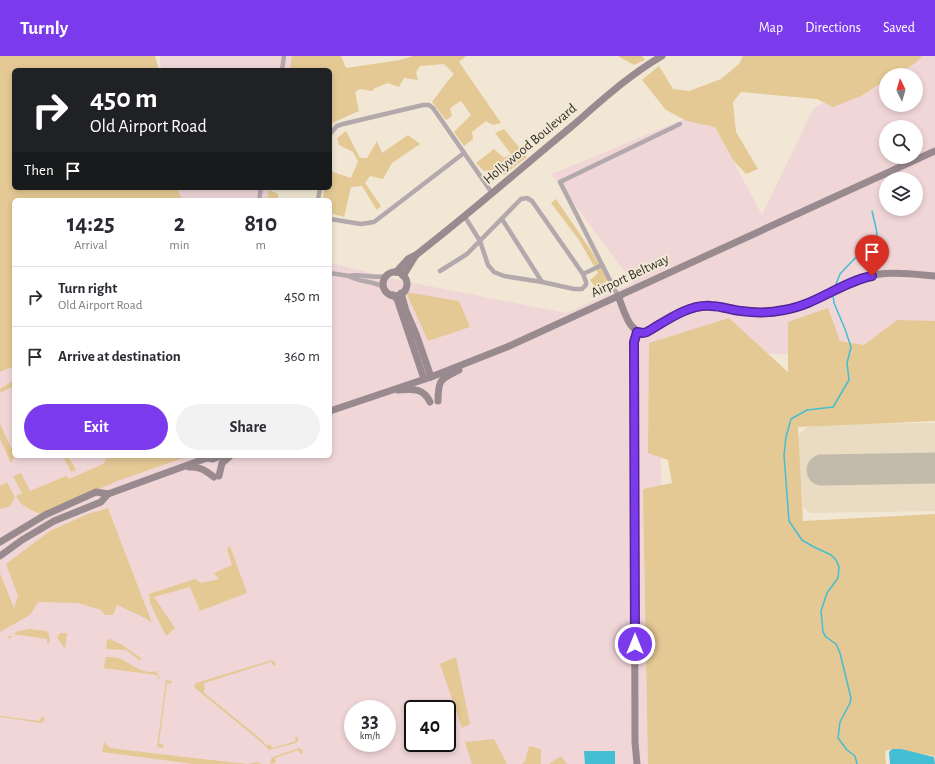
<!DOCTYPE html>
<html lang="en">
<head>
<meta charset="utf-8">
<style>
  :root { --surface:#fff; --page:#f2f2f3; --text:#2b2b33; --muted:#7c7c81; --line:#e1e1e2; --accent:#7c3aed }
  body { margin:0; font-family:"Alegreya Sans",sans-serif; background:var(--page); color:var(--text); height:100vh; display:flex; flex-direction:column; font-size:15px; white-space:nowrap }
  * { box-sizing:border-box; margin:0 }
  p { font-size:13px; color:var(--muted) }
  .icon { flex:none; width:22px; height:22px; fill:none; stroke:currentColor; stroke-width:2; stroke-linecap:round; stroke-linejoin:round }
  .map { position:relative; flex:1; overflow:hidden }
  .details { position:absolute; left:12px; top:142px; width:320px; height:260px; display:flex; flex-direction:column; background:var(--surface); border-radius:6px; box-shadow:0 2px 6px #0003 }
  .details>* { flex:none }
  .guide { position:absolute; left:12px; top:12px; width:320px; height:122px; border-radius:6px; box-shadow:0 2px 6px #0003; background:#202124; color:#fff; overflow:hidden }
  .needle { width:26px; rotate:355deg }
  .fabs { position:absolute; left:879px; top:12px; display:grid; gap:8px }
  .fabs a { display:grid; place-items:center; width:44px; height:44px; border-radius:50%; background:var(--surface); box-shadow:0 2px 6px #0003; font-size:20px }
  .speed { position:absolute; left:344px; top:644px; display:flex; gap:8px; font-size:20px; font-weight:700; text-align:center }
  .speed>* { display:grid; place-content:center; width:52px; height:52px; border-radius:50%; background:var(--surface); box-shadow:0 2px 6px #0003; line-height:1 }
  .speed small { font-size:10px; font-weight:400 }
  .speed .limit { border:2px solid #111; border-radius:6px; background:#fff; color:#111 }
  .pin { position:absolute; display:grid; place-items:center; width:34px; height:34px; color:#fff; margin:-41px -17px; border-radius:50% 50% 50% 0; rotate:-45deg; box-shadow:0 0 4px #0007 }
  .pin .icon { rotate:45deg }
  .me { position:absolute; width:44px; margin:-22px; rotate:0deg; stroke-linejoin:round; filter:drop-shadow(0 0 3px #0008) }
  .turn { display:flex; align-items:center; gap:14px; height:84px; padding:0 12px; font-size:18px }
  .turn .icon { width:52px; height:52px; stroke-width:2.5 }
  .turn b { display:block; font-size:28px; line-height:34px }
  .then { display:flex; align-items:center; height:38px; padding:0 12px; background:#0003; gap:8px; font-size:15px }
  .eta { display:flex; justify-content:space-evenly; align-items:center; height:68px; text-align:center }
  .eta b { font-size:24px; font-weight:700; line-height:28px }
  .cta { display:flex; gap:8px; margin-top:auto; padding:8px 12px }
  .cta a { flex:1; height:46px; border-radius:24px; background:var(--accent); color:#fff; font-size:16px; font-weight:700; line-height:46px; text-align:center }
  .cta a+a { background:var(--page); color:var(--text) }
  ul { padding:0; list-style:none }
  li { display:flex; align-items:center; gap:12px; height:60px; padding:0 12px; border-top:1px solid var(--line) }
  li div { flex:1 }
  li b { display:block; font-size:15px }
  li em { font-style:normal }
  header { display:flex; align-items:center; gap:24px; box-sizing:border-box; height:56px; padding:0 20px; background:var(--accent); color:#fff }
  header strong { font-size:19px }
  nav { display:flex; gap:22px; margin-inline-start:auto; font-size:14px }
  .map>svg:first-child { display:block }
</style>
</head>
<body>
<header>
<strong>Turnly</strong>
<nav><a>Map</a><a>Directions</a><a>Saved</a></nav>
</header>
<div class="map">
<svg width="935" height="708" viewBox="0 0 935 708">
  <rect width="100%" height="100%" fill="#f1e7d4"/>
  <g fill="#f1d6d8" fill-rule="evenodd">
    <polygon points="160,0 295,0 293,14 161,14"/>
    <path d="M898 0H935V306L659 292 666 708H0V303L14 293V400H330V207L408 226 566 257 633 227 552 118 706 54 762 159 813 53ZM886 19H916V49H886ZM886 71H916V101H886ZM886 123H916V153H886ZM353 653H387V687H353ZM413 653H447V687H413Z"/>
    <polygon points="167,132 271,132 269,144 173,144"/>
  </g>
  <polygon fill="#e9dcc2" points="935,367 935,455 811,457 803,451 797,381 810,368"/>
  <g fill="#e4c994">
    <polygon points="0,0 155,0 159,14 14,14 14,132 177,132 182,144 14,144 14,310 0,316"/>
    <polygon points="292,0 341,0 346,12 400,4 413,0 466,0 459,6 501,67 493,69 486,65 472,76 473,83 464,90 454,76 471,59 461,45 450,52 452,60 446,64 432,46 447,26 454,18 444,8 420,10 416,16 418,24 404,22 399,31 388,27 375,32 372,35 360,33 355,36 359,55 330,68 330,14 290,14"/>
    <polygon points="618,0 642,0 645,4 634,9"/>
    <path d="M743 0H922C914 10 898 19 886 19V24L861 40 833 51 817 43 741 36 733 46 736 76 758 113 746 118 733 104 715 71 687 65 666 54 642 24 659 10 673 33 689 35 721 23 739 8Z"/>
    <polygon points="504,73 527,101 504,119 495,114 484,115 476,107 494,93 504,102 511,98 495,77"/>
    <polygon points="346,75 360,102 367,102 377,85 382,97 408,79 420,88 392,107 383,123 370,120 365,127 381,150 377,154 362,130 351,131 344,161 330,157 330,144 323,144 324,132 330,132 330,115 351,122 358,105 353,96 339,89 337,82"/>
    <polygon points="269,134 278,138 278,144 267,144"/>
    <polygon points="556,143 592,196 608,224 596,232 590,224 598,217 579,184 551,147"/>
    <polygon points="406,236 459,245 470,271 428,285"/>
    <polygon points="828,252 840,285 864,289 897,264 935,265 935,365 798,371 803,465 935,458 935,700 892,693 885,695 886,708 648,708 643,433 672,427 668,404 648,397 649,287 729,262 788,316 788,266"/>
    <polygon points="14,324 14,330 0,337 0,333"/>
    <polygon points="0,367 10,390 14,393 14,400 15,400 11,407 0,383"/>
    <path d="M63 400C70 401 73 408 76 414L71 416Z"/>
    <path d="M108 400H110L117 418 110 400H185L183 402 120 424 40 458C30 453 21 451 16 440L22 437 13 420 21 417 30 435 66 420 69 423 103 408Z"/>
    <polygon points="7,426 15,441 10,450 0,453 0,430"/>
    <polygon points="108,452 152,567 145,562 117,549 113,559 105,559 101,554 78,547 38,546 30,559 0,576 0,517 14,552 18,540 6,508 50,475 88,458"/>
    <polygon points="230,490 247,537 200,555 190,531 154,541 175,572 166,580 150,547 149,538 195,523 201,527 219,523 214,517 232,509 227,493"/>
    <polygon points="30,573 46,575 49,578 50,587 47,587 47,583 12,578 11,582 6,582 19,575"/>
    <polygon points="60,577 67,577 65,593 57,581"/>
    <polygon points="110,583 122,589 141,602 141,604 139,604 126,594 106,593 107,584"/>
    <path d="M106 601C110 601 115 601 118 602 131 606 142 620 156 615L160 622 159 623 157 619 104 612Z"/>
    <polygon points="456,601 470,668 462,672 440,608"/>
    <polygon points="272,604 275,606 276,609 274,610 271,606 204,627 205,634 203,636 262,684 267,690 270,688 272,692 296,685 295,681 298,681 298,685 296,687 269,694 260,685 195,632 194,630 196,627"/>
    <polygon points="166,624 172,625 171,628 167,627 159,687 163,688 164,690 162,692 157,691"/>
    <polygon points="0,660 40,665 41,661 45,662 44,665 41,667 0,661"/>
    <polygon points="494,683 507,708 472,708 465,686"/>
    <polygon points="104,686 110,692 193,702 248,708 257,706 262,708 193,708 102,696"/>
    <polygon points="529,690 541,693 541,708 522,708 525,705"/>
    <polygon points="299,692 301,693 303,696 302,698 301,698 298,694 275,702 276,707 270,708 271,703 273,701"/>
    <polygon points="561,700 567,708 550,708 550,707"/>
  </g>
  <g fill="#43bed3">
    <polygon points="892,693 901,693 934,701 935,708 890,708 889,696"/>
    <polygon points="584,695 615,695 615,708 585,708"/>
  </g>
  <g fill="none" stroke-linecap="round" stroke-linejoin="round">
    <g stroke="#43bed3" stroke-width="1.5">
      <polyline points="834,233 840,218 858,199 870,192 875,185 877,178 876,172 872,155"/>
      <polyline points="833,239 834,247 845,273 851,291 847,307 849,324 833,351 807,354 791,363 786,381 784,399 789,465 802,484 812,490 831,499 836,504 839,511 838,522 827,537 821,555 823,576 826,581 836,588 840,597 851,642 850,647 840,666 838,682 847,694 855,700 857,708"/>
    </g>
    <polyline stroke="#c2baaa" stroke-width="31" points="822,414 935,412"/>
    <g stroke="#b3a9ac" stroke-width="4.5">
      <polyline points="282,14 284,0"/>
      <polyline points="330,78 337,70 343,68 423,49 429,49 433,52 492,137"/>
      <polyline points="259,144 261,132"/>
      <polyline points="318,144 320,132"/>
      <polyline points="330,163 361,168 374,166 464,97"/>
      <polyline points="502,163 542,226"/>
      <polyline points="440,215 467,198 521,143 527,142 532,145 583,218 586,226 586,229 582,233 574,233 542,226 504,220 494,216 488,209 480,185 465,161"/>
      <polyline points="330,217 349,220"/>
      <polyline points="583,218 602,209"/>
      <path d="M383 231C373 224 359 227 349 220 359 217 373 223 386 220"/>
      <polyline points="618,240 560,126 680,68"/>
    </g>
    <g stroke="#998a8f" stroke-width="7">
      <path d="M396 216 408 203 416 199C469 158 519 114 571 71 600 46 629 19 662 0"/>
      <circle cx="395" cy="228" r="12"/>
      <polyline points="403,220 416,199"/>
      <polyline points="401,237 406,255 416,278 431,321"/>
      <polyline points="393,239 397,243 424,323"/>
      <path d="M618 240C624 253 629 280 647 276 666 265 688 249 711 250 721 250 731 254 741 255 755 257 770 257 783 255 812 250 836 232 862 222 885 214 912 218 935 220"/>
      <polyline points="637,276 634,286 635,686 637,708"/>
      <path d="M398 334C412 333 423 331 430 346"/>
      <path d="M438 345C438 324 440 323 459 314"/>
      <polyline points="330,355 431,321 507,291 935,95"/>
      <polyline points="207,402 213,403 220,400"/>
      <path d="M189 411C200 410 206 415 214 421"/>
      <polyline points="219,420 222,407 230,400"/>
      <polyline points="0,486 45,459 96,436 108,438 207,402 209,400"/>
      <polyline points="0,500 22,484 54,465 101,446 108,438"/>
    </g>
  </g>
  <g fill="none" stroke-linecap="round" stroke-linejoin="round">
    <defs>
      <path id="route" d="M635 588 634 286 637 276 643 277 647 276C666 265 688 248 711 250 721 250 731 254 741 255 755 257 770 257 784 254 816 249 841 226 872 220"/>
    </defs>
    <use href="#route" stroke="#51269a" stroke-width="10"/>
    <use href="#route" stroke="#7c3aed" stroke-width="7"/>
  </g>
  <g text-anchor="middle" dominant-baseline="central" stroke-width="4" stroke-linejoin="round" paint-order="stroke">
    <g font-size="14" fill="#343129" stroke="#f1e7d4">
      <text transform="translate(530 88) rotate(-40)">Hollywood Boulevard</text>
      <text transform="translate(630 220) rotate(-25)">Airport Beltway</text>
    </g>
  </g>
</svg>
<div class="fabs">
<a><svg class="needle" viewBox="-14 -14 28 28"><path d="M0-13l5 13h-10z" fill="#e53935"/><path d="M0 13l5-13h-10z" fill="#7c7c81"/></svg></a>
<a><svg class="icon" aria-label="search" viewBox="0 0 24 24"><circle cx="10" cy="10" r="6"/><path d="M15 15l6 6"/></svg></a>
<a><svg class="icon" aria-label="layers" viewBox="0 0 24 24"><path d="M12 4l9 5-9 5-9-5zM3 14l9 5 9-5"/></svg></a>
</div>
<div class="speed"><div>33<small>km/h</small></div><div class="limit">40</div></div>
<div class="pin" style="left:872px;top:220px;background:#d93025"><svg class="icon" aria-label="arrive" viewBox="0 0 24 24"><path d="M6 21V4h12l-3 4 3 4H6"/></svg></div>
<svg class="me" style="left:635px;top:588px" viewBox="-20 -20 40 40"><circle r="17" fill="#7c3aed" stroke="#fff" stroke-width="3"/><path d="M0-11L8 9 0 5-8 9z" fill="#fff"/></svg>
<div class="guide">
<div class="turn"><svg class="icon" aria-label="right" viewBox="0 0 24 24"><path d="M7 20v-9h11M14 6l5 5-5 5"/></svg><div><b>450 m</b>Old Airport Road</div></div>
<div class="then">Then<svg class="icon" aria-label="arrive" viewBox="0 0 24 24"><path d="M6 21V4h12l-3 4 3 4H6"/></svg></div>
</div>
<section class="details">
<div class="eta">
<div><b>14:25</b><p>Arrival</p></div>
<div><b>2</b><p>min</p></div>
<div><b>810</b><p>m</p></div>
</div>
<ul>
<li><svg class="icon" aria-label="right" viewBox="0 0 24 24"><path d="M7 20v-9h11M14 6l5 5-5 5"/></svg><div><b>Turn right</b><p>Old Airport Road</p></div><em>450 m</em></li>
<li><svg class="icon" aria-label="arrive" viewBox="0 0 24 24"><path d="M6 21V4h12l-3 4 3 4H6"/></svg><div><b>Arrive at destination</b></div><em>360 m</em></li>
</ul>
<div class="cta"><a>Exit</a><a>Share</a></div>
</section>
</div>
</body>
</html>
